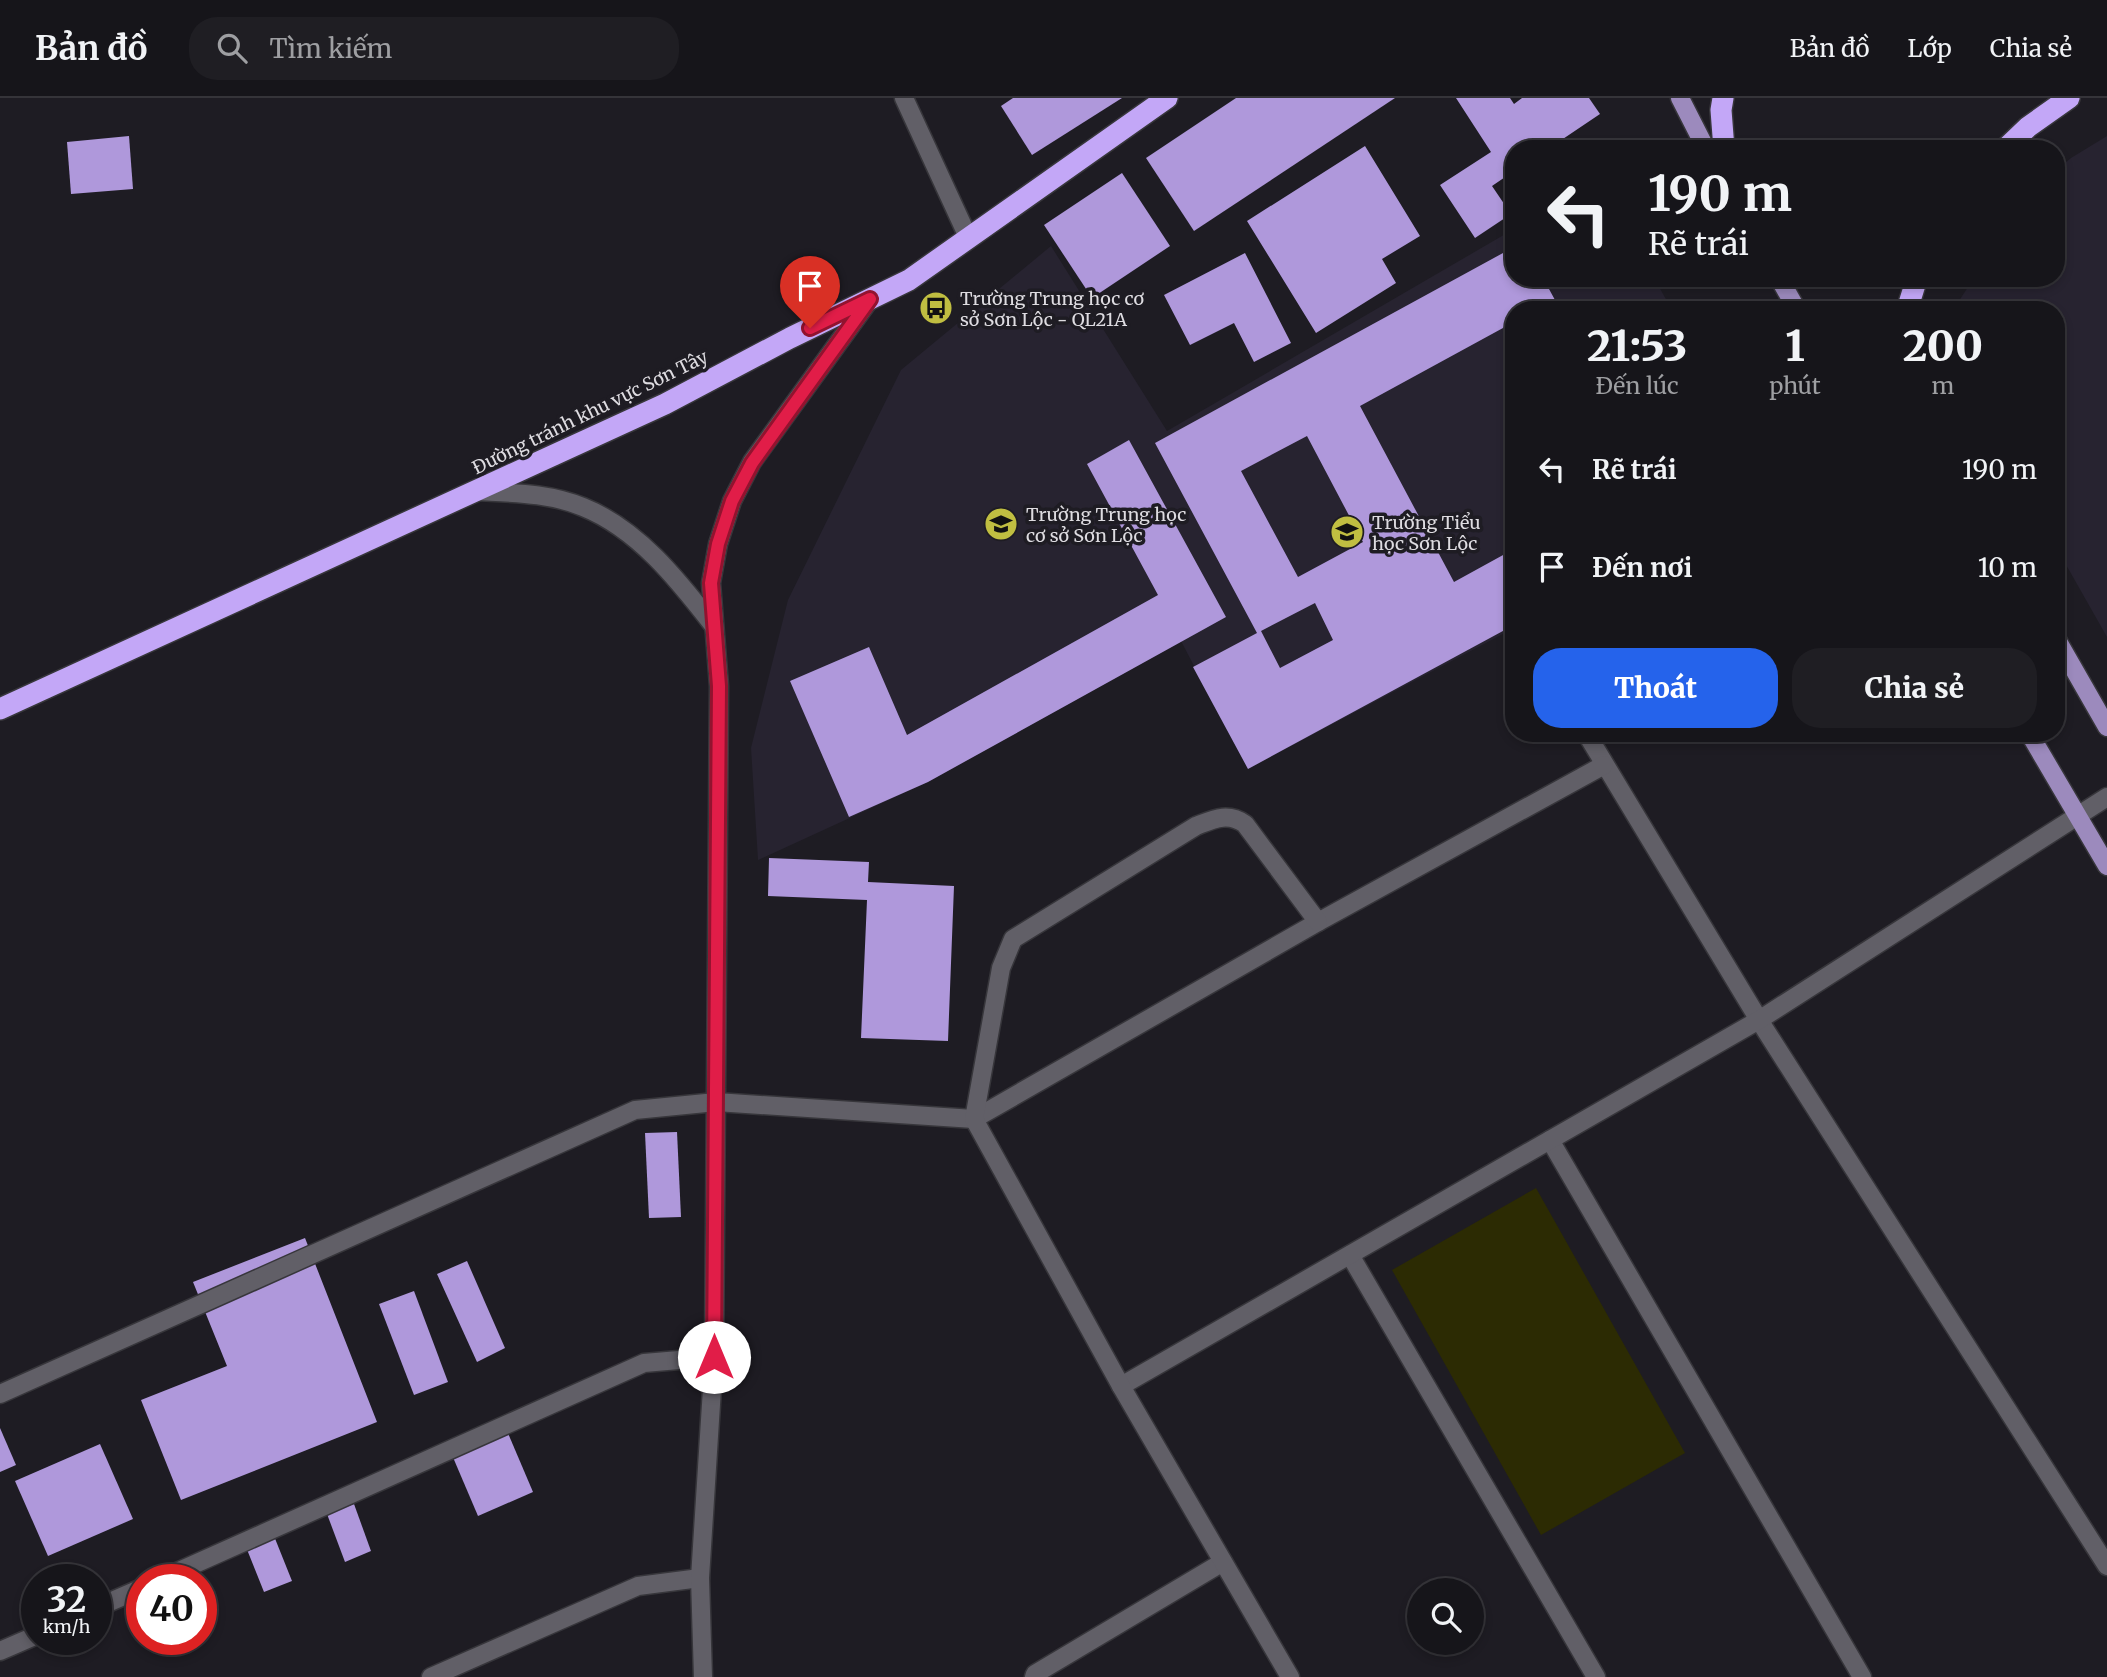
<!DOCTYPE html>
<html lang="vi">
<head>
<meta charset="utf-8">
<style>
  :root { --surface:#16151a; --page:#1f1e23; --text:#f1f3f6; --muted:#9e9fa2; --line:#353439; --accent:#2563eb }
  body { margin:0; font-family:Merriweather,serif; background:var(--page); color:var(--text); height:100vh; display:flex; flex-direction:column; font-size:26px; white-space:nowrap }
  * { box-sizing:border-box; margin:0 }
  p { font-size:23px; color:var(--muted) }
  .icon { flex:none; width:38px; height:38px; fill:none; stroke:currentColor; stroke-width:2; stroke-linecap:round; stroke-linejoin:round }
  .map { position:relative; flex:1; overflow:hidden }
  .drawer { position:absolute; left:1505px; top:203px; width:560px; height:441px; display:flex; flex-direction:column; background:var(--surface); border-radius:28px; box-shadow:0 4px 10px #0003,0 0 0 2px var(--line) }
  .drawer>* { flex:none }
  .top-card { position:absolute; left:1505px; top:42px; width:560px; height:147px; border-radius:28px; box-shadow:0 4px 10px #0003,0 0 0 2px var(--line); background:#16151a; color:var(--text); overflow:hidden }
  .tools { position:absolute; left:1407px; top:1480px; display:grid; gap:14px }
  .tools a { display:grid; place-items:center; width:77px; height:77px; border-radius:50%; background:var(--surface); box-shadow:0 4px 10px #0003,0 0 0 2px var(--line); font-size:35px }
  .speed { position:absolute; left:21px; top:1466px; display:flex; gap:14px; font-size:35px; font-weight:700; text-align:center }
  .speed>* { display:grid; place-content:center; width:91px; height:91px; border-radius:50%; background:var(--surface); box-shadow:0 4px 10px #0003,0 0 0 2px var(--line); line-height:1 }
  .speed small { font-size:18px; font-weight:400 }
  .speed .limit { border:10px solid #d22; background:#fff; color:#111 }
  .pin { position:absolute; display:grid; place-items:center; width:60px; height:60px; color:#fff; margin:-72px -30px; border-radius:50% 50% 50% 0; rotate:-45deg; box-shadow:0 0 7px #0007 }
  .pin .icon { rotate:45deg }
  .me { position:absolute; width:77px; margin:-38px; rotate:0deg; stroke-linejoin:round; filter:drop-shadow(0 0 5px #0008) }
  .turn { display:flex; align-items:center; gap:24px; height:147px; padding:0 28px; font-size:32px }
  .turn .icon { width:91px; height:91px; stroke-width:2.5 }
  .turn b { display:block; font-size:49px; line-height:60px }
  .eta { display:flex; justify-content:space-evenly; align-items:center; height:119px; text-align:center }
  .eta b { font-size:42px; font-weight:800; line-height:49px }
  .primary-button { display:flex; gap:14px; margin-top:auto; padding:14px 28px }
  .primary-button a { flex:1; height:80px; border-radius:28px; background:var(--accent); color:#fff; font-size:28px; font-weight:800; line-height:80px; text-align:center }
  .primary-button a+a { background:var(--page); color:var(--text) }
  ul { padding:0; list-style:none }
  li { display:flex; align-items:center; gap:21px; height:98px; padding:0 28px }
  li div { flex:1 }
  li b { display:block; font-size:26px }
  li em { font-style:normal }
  header { display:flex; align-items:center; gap:42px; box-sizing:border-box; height:98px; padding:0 35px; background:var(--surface); border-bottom:2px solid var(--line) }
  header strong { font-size:33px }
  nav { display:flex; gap:38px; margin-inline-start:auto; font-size:24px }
  .search { width:490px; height:63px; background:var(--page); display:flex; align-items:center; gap:18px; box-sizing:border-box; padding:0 24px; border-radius:28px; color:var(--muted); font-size:26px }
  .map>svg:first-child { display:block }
</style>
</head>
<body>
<header>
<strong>Bản đồ</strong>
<div class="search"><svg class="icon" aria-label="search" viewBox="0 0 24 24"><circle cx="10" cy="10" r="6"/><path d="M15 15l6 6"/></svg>Tìm kiếm</div>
<nav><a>Bản đồ</a><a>Lớp</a><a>Chia sẻ</a></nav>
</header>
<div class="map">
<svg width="2107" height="1579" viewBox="0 0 2107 1579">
  <rect width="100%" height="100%" fill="#1e1c23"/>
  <g fill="#272330">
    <polygon points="2107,38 2107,539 2056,449 2056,212 1953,212 1974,180 2056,180 2056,73 2071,60"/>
    <polygon points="1514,131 1514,180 1654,180 1672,212 1514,212 1514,530 1248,671 1181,543 928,684 758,762 751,650 788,502 901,272 1051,148 1167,333"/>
  </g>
  <polygon fill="#2c2b03" points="1536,1090 1685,1355 1541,1437 1392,1172"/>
  <g fill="#af98db" fill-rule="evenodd">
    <polygon points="1013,0 1122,0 1032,57 1001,8"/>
    <polygon points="1236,0 1395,0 1194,133 1146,60"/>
    <polygon points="1456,0 1510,0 1514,6 1522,0 1589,0 1600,16 1548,51 1514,51 1514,73 1492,88 1511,116 1475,140 1440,87 1491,54"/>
    <polygon points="129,38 133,91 71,96 67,44"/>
    <polygon points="1365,48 1420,138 1382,161 1396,185 1316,235 1247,123"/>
    <polygon points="1122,75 1170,148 1092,200 1044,127"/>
    <path d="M1514 149V180H1543L1555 202 1537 212H1514V224L1360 308 1454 484 1514 451V527L1248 671 1193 569 1257 535 1155 345ZM1307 338 1363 444 1298 479 1241 373ZM1315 505 1333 542 1280 570 1261 533Z"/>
    <polygon points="1245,155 1291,245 1254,264 1234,225 1190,247 1164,197"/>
    <polygon points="1129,342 1226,519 928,684 849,719 790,583 869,549 907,637 1158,497 1087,366"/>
    <polygon points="769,760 869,764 868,784 954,788 948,943 861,940 867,802 768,798"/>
    <polygon points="677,1034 681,1119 649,1120 645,1035"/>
    <polygon points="305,1140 377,1324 181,1402 141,1302 227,1268 193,1184"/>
    <polygon points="467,1163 505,1250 477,1264 437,1176"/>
    <polygon points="414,1193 448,1284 414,1297 379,1206"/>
    <polygon points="0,1330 16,1367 0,1374"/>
    <polygon points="507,1333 533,1394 478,1418 452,1357"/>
    <polygon points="100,1346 133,1421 48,1458 15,1383"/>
    <polygon points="354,1406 371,1453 345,1464 327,1416"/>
    <polygon points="274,1438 292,1483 264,1494 246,1449"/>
  </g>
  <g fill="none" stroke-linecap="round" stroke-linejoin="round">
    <defs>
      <g id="minor">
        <polyline points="904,0 968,139"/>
        <path d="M477 393C513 395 550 395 583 409 638 431 678 482 713 527"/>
        <polyline points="1586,635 1759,922 2107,1468"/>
        <polyline points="1550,1042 1862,1579"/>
        <polyline points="1350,1157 1596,1579"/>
        <polyline points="1121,1288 1759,922 2107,699"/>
        <polyline points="0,1296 635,1012 716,1004 974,1021 1318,824 1604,667"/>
        <polyline points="159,1482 644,1265 714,1259"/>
        <polyline points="96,1510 142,1490"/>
        <polyline points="0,1553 37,1537"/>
        <polyline points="431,1579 638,1488 700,1480"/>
        <polyline points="703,1579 700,1480 714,1259 719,588 711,485 718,446 732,403 752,364 870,201"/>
        <polyline points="1034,1579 1035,1576 1223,1464"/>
        <path d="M1290 1579 1121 1288 974 1021 1001 870 1013 841 1196 728C1214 721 1228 714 1245 726L1318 824"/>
      </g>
      <g id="major">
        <polyline points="1680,0 1706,51"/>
        <polyline points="1779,180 1797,212"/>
        <polyline points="2056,540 2107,629"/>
        <polyline points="2029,635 2107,768"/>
      </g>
      <g id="highway">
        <polyline points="1723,0 1721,12 1724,51"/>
        <polyline points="2005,51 2028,29 2069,0"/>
        <polyline points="1907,212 1917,180"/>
        <polyline points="0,611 665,306 790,240 909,182 1167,0"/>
      </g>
    </defs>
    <use href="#minor" stroke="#37363b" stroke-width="21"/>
    <use href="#major" stroke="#37363b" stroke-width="21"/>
    <use href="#highway" stroke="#37363b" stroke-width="24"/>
    <use href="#minor" stroke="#615f67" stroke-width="18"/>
    <use href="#major" stroke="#9c8abd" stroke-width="18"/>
    <use href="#highway" stroke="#c3a7f7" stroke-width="21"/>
  </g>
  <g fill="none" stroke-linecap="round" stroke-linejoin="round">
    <defs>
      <polyline id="route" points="714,1259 719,588 711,485 718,446 732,403 752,365 870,201 810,230"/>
    </defs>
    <use href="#route" stroke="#92132f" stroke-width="18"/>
    <use href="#route" stroke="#e11d48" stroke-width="12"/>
  </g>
  <defs>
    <symbol id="bus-disc" viewBox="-11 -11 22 22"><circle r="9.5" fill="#c0be41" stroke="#1e1c23"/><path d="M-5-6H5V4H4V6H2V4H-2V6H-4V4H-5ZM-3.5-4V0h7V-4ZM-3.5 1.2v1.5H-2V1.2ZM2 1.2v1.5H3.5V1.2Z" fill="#111"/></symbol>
    <symbol id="school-disc" viewBox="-11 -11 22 22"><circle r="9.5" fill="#c0be41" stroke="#1e1c23"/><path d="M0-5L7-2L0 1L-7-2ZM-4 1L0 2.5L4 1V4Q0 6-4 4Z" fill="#111"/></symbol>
  </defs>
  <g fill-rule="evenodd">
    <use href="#bus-disc" x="917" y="191" width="38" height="38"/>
    <use href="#school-disc" x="982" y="407" width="38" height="38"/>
    <use href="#school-disc" x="1328" y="415" width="38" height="38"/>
  </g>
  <g text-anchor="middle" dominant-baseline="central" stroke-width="7" stroke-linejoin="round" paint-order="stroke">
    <g font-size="18" fill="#dedce1" stroke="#1e1c23" text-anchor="start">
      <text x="960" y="200">Trường Trung học cơ<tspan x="960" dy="21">sở Sơn Lộc - QL21A</tspan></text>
      <text x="1026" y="416">Trường Trung học<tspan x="1026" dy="21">cơ sở Sơn Lộc</tspan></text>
      <text x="1372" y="424">Trường Tiểu<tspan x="1372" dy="21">học Sơn Lộc</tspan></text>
    </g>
    <g font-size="18" fill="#dedce1" stroke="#1e1c23">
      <text transform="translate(590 314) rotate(-26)">Đường tránh khu vực Sơn Tây</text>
    </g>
  </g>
</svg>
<div class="tools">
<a><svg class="icon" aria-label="search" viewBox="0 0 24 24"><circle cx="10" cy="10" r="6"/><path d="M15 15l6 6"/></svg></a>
</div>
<div class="speed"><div>32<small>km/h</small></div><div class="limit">40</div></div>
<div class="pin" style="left:810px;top:230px;background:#d93025"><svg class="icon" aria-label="arrive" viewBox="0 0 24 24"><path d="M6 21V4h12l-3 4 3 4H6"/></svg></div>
<svg class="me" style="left:714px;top:1259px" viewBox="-20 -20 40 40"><circle r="19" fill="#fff"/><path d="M0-13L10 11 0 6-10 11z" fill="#e11d48"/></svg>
<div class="top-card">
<div class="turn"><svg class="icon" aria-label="left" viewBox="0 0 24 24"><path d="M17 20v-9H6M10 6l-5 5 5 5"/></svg><div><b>190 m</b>Rẽ trái</div></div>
</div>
<section class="drawer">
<div class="eta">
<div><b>21:53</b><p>Đến lúc</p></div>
<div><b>1</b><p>phút</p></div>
<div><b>200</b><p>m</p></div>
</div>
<ul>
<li><svg class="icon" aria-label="left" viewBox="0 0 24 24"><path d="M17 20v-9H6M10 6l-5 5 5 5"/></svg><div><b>Rẽ trái</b></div><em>190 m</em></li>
<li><svg class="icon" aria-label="arrive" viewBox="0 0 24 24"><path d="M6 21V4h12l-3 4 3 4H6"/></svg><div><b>Đến nơi</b></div><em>10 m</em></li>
</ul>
<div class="primary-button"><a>Thoát</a><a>Chia sẻ</a></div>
</section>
</div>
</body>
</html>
